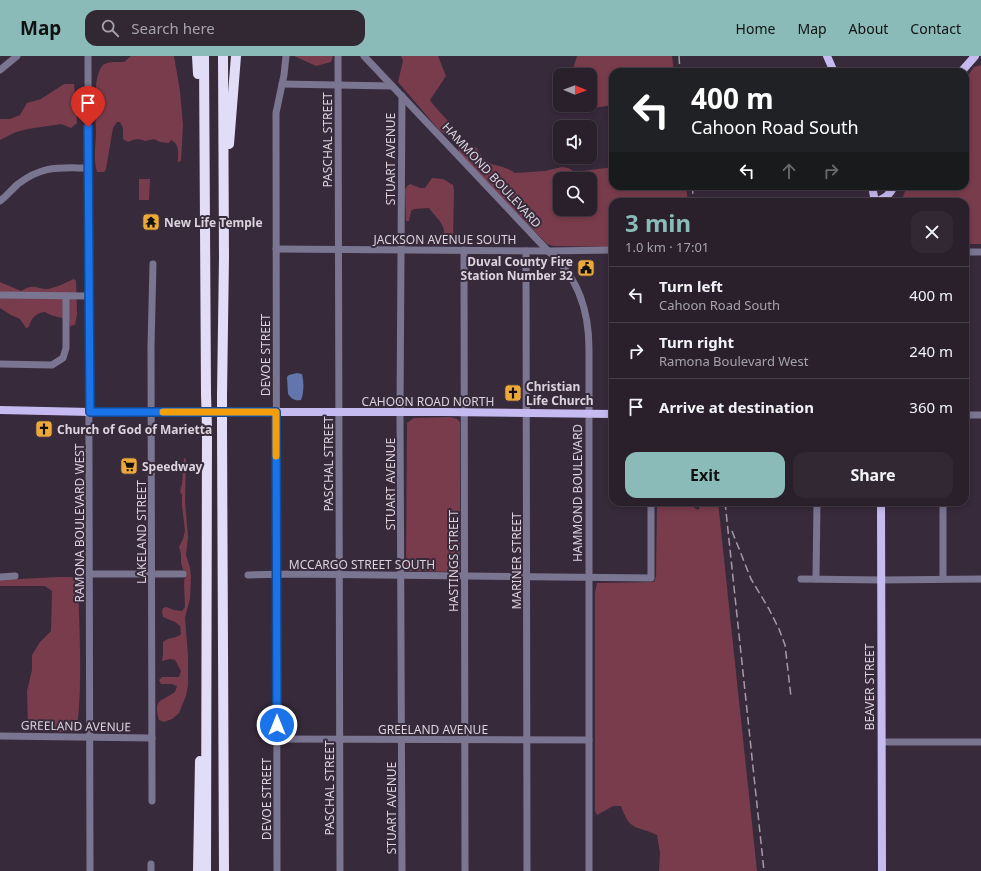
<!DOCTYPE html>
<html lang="en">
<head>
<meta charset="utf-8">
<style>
  :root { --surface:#29202c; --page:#312834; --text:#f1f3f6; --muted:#a5a3a9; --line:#453e48; --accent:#8bbbb9 }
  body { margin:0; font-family:"Noto Sans",sans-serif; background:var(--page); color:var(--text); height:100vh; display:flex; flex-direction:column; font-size:15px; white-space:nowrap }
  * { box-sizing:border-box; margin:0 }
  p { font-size:13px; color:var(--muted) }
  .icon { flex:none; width:22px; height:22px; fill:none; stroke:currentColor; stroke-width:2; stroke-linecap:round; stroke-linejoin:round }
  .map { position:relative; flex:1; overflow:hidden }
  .drawer { position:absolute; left:609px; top:142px; width:360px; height:308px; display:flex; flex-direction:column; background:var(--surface); border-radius:12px; box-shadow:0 2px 6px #0003,0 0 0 1px var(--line) }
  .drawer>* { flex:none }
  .top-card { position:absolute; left:609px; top:12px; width:360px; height:122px; border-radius:12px; box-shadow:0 2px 6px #0003,0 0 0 1px var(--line); background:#202124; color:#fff; overflow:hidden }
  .needle { width:26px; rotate:91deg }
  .controls { position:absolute; left:553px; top:12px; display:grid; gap:8px }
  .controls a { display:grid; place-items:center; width:44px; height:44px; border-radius:8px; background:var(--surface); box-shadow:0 2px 6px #0003,0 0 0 1px var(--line); font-size:20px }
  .pin { position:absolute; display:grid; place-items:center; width:34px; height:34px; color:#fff; margin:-41px -17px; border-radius:50% 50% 50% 0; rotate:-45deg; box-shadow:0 0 4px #0007 }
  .pin .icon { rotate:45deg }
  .me { position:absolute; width:44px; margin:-22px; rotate:0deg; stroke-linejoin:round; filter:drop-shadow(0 0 3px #0008) }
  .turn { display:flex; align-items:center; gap:14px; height:84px; padding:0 16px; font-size:18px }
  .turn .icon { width:52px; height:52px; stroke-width:2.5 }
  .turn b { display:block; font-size:28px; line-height:34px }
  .lanes { display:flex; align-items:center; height:38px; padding:0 16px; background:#0003; justify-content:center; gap:20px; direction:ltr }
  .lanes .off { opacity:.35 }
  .round { display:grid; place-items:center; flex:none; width:42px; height:42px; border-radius:12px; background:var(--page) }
  .headline { display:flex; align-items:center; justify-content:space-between; height:68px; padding:0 16px }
  h1 { font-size:24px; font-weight:700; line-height:30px; color:var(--accent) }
  .cta { display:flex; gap:8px; margin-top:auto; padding:8px 16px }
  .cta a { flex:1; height:46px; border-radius:12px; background:var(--accent); color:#111; font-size:16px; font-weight:700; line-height:46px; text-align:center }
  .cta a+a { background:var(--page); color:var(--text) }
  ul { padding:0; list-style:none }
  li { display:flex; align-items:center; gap:12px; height:56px; padding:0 16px; border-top:1px solid var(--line) }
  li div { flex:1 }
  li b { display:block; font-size:15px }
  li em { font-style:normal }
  header { display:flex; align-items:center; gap:24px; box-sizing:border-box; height:56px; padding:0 20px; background:var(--accent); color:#111 }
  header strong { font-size:19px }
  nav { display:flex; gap:22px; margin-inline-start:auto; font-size:14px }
  .search { width:280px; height:36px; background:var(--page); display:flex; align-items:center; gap:10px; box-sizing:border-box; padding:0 14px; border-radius:12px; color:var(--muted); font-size:15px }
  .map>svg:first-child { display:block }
</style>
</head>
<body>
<header>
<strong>Map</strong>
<div class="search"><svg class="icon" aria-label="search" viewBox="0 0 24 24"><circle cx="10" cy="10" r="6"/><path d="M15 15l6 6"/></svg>Search here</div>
<nav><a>Home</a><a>Map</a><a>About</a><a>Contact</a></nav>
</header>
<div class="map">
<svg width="981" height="815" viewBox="0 0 981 815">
  <rect width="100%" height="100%" fill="#372a3b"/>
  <g fill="#793c4c" fill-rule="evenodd">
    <path d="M131 0H174L180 35 183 69 181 105 178 106C178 98 180 88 171 84L169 87 160 86 154 83 145 85C139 82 133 83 128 86L123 83V72L120 66H117L113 72 106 113 104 116H97C93 103 96 89 96 76 96 60 92 20 103 9 107 5 118 6 124 6Z"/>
    <polygon points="294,0 333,0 331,6 316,10"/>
    <path d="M401 0H438L446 20 430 44C437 55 449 63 454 75L453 78 448 80 439 74 398 26 403 5Z"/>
    <polygon points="577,0 672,0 674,16 613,16 613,49 581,54 577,49 590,49 590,19 571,19"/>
    <polygon points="981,9 981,188 965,188 965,146 901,146 907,130 965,130 965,24 974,11"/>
    <polygon points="64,28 74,28 77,67 71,72 61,68 28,73 16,76 0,84 0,63 10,63 20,59 27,47 41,43"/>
    <path d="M462 87 477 92C488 115 498 105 515 117L545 115 562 111 568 112 575 116 613 111V130H686L688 146H613V191L554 190 547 188 460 99 458 92V88ZM560 123H590V153H560Z"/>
    <path d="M432 122 443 123 453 129 454 134 453 184 445 189 433 190 432 186 442 184C450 172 436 162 429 152L414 153 411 155 409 165H406L405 134 407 130 410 128 420 132H425Z"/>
    <polygon points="139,123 150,123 149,144 139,144"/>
    <path d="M74 223 76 225 77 258 75 269 70 270 69 264C61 261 53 261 45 256 36 257 31 262 29 271L26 272 20 263 11 259 0 252V226L21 235C36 225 39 236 52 232 60 230 66 226 74 223Z"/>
    <polygon points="450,361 457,363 460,366 460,513 456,516 410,515 406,511 407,367 414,362"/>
    <path d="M184 402 186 403 185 445 188 481 186 499 190 512 191 521 190 542 185 562 188 599V629L186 640 179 657 172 663 164 666 159 664C153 642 161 646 175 636L177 630 172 628H161L159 624 162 621H179L181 615 175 604 170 603 162 605 163 598V586C170 580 176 583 181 578L180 570 175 566 163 561 162 556 163 552 166 551 174 554 182 555 185 551 184 527 185 519 181 507V498L179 491 183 483 185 475 182 450V439L180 436 182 428Z"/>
    <path d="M657 446H686L698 454 702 446H718L757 815H659L660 797 657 779C636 769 630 776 621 750H613L597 759 595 755V536L597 527 654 526 656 521Z"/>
    <path d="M58 521H71L78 523C79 571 83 625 77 672 63 679 42 676 28 672L27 635 32 614V599L40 586 51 575 52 535 45 530H0V524Z"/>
  </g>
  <path fill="#6275ad" d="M297 317 302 318C304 326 304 337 301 344 294 345 292 343 288 338L287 321 289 319Z"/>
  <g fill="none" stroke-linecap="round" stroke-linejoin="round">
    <g stroke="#7a7590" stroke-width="7">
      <polyline points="88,0 90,815"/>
      <polyline points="338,0 340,815"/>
      <path d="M364 0 548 195C578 220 589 255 589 293V815"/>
      <polyline points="0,14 17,0"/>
      <polyline points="282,28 392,30"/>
      <polyline points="402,40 400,357 402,815"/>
      <path d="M0 145C7 140 12 133 18 128 43 109 58 112 88 112"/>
      <polyline points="276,193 548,195 613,194"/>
      <polyline points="464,194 465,815"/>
      <polyline points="526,195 527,815"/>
      <polyline points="965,196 981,196"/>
      <polyline points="0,239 89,240"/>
      <polyline points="0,308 52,309 63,302 66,292 66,240"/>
      <polyline points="965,359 981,359"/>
      <polyline points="90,518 183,518"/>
      <polyline points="248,519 294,518 651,522 651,446"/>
      <polyline points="0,521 15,520"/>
      <polyline points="801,523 881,524 981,523"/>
      <polyline points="816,523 817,446"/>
      <polyline points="943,523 943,446"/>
      <polyline points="0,680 152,682"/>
      <polyline points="277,683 589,684"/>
      <polyline points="882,686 981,686"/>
      <polyline points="152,745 151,290 153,208"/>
      <polyline points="151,815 151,808"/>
      <polyline points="277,815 276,57 284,19 286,0"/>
    </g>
    <g stroke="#c5bbf1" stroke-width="8">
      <polyline points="827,0 834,16"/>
      <polyline points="961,16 975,0"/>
      <polyline points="872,130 875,146"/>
      <path d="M876 146C885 142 890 139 894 130"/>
      <polyline points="0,354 90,356 444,356 613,358"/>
      <polyline points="881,446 882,815"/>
    </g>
    <g stroke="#e1ddf7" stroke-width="10">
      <polyline points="197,0 198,18"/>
      <polyline points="204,0 206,338"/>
      <polyline points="229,88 236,0"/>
      <polyline points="222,339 224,201 223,0"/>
      <polyline points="222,372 224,815"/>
      <polyline points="198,815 200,705"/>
      <polyline points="206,815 207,373"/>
    </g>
    <g stroke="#a49aa7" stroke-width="1.5" stroke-dasharray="8 4" stroke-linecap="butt">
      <polyline points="679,0 680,16"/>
      <polyline points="692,130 694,146"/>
      <polyline points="725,446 764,815"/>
      <polyline points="732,475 751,523 769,553 779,573 785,589 791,641"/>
    </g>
    <g stroke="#e1ddf7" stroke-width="10">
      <polyline points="206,338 207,373"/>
      <polyline points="222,339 222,372"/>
    </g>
  </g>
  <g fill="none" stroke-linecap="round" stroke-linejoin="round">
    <defs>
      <polyline id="route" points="88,71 90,356 276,356 277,669"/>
    </defs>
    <use href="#route" stroke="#114b97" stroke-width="10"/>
    <use href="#route" stroke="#1a73e8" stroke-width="7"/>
    <polyline stroke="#f59e0b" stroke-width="7" points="163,356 276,356 276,400"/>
  </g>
  <defs>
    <symbol id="temple-square" viewBox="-11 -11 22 22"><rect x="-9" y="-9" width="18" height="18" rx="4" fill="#eca93a" stroke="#372a3b"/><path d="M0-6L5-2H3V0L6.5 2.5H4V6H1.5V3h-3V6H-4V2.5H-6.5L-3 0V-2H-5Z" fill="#111"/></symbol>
    <symbol id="civic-square" viewBox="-11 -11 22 22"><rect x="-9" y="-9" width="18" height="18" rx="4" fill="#eca93a" stroke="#372a3b"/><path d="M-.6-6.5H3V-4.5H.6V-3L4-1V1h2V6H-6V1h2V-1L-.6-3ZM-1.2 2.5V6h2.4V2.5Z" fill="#111"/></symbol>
    <symbol id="church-square" viewBox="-11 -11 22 22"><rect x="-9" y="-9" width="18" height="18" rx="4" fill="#eca93a" stroke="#372a3b"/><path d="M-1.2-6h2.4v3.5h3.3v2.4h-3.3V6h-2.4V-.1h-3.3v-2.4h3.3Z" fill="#111"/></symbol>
    <symbol id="supermarket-square" viewBox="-11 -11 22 22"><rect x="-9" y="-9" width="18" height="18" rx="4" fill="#eca93a" stroke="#372a3b"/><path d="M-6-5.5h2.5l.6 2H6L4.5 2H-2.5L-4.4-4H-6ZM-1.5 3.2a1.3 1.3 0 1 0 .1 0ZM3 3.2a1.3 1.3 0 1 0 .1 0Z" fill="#111"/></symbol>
  </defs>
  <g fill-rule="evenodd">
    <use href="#temple-square" x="141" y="156" width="20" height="20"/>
    <use href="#civic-square" x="576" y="202" width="20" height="20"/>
    <use href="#church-square" x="503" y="327" width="20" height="20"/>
    <use href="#church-square" x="34" y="363" width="20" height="20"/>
    <use href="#supermarket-square" x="119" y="400" width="20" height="20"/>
  </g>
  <g text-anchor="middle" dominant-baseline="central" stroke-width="4" stroke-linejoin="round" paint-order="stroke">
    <g font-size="12" fill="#dbd3de" stroke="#372a3b">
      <text transform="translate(327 84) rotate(-90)">PASCHAL STREET</text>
      <text transform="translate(390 103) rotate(-90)">STUART AVENUE</text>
      <text transform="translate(492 119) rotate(47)">HAMMOND BOULEVARD</text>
      <text x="445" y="183">JACKSON AVENUE SOUTH</text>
      <text transform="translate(265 299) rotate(-90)">DEVOE STREET</text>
      <text x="428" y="345">CAHOON ROAD NORTH</text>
      <text transform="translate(328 408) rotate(-90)">PASCHAL STREET</text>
      <text transform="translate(390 428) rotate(-90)">STUART AVENUE</text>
      <text transform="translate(577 437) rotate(-90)">HAMMOND BOULEVARD</text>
      <text transform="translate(79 467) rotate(-90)">RAMONA BOULEVARD WEST</text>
      <text transform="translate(141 476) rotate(-90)">LAKELAND STREET</text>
      <text transform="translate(453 505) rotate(-90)">HASTINGS STREET</text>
      <text transform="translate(516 505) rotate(-90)">MARINER STREET</text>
      <text x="362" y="508">MCCARGO STREET SOUTH</text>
      <text transform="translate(869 631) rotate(-90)">BEAVER STREET</text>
      <text transform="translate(76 670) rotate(1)">GREELAND AVENUE</text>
      <text x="433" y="673">GREELAND AVENUE</text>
      <text transform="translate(329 732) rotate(-90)">PASCHAL STREET</text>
      <text transform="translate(266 743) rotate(-90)">DEVOE STREET</text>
      <text transform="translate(391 752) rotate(-90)">STUART AVENUE</text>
    </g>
    <g font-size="12" font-weight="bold" fill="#dbd3de" stroke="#372a3b" text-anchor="start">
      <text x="164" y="166">New Life Temple</text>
      <text x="573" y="205" text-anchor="end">Duval County Fire<tspan x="573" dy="14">Station Number 32</tspan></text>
      <text x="526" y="330">Christian<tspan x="526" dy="14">Life Church</tspan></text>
      <text x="57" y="373">Church of God of Marietta</text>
      <text x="142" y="410">Speedway</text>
    </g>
  </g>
</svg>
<div class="controls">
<a><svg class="needle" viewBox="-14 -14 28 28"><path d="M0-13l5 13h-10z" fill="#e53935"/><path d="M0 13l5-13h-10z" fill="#a5a3a9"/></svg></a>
<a><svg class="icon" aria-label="sound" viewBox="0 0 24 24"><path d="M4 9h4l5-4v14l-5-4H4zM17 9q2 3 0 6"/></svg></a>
<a><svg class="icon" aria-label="search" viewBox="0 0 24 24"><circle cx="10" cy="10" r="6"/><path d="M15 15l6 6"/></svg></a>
</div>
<div class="pin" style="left:88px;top:71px;background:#d93025"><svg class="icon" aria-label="arrive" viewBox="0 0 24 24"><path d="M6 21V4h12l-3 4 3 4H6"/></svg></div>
<svg class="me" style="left:277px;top:669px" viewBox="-20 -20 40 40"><circle r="17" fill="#1a73e8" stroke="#fff" stroke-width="3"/><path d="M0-11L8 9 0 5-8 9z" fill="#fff"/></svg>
<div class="top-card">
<div class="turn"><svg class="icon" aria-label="left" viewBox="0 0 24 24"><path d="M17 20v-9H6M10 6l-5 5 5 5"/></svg><div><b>400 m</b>Cahoon Road South</div></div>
<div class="lanes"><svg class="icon" aria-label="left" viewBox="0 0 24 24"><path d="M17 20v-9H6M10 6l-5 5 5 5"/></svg><svg class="icon off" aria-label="ahead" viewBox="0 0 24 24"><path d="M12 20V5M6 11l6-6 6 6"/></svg><svg class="icon off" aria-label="right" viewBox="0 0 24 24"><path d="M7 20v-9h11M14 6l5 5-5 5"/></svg></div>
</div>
<section class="drawer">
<div class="headline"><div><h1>3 min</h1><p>1.0 km · 17:01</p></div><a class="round"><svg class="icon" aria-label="close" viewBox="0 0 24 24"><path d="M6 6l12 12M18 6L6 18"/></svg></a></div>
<ul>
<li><svg class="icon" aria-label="left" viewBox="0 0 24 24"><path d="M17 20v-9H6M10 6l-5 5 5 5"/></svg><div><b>Turn left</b><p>Cahoon Road South</p></div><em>400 m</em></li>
<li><svg class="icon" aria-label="right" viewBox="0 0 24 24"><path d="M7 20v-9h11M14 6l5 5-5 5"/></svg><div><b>Turn right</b><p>Ramona Boulevard West</p></div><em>240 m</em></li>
<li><svg class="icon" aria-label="arrive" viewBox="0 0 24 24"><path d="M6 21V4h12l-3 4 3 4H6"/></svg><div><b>Arrive at destination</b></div><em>360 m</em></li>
</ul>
<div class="cta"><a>Exit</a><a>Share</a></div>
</section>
</div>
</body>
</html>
